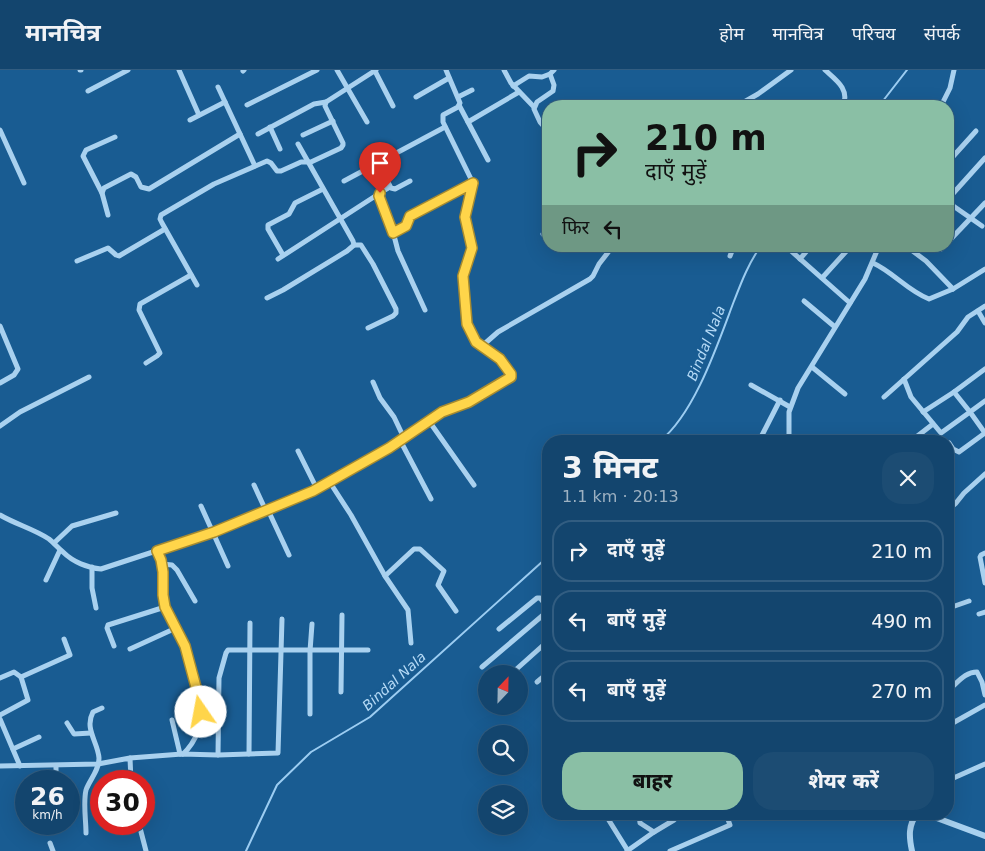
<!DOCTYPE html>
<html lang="hi">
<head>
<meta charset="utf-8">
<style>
  :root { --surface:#13456e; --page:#1c4c73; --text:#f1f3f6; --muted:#9db1c2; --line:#325d81; --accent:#8abfa5 }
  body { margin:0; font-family:"DejaVu Sans","Noto Sans Devanagari",sans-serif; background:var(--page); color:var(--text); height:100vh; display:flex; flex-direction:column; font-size:19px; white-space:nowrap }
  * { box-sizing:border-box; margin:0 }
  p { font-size:16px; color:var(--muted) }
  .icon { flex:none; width:28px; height:28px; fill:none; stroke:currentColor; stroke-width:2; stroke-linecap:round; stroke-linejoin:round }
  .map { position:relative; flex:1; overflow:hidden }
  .side { position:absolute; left:542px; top:365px; width:412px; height:385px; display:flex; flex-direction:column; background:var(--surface); border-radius:20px; box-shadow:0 5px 20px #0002,0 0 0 1px var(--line) }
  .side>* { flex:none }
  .top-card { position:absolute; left:542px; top:30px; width:412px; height:152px; border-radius:20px; box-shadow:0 5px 20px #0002,0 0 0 1px var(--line); background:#8abfa5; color:#111; overflow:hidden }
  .needle { width:32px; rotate:22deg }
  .buttons { position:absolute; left:478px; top:595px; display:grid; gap:10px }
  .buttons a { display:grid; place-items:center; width:50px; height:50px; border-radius:50%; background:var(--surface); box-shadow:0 5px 20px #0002,0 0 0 1px var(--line); font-size:25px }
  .speed { position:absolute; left:15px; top:700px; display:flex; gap:10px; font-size:25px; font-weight:700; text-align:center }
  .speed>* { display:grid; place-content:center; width:65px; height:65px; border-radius:50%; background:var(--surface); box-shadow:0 5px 20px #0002,0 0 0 1px var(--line); line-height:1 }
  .speed small { font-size:12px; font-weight:400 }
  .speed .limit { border:8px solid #d22; background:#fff; color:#111 }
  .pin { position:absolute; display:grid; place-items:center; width:42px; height:42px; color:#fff; margin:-51px -21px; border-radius:50% 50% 50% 0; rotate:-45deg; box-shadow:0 0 5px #0007 }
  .pin .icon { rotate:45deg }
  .me { position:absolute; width:55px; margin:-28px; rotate:348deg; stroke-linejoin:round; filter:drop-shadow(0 0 4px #0008) }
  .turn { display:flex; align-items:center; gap:18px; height:105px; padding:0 20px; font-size:22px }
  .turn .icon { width:65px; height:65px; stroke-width:2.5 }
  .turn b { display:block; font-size:35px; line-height:42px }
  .then { display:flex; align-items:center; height:48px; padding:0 20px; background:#0003; gap:10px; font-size:19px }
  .round { display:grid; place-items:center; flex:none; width:52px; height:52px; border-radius:20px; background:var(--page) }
  .head { display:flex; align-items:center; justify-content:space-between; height:85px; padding:0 20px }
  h1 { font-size:30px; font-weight:800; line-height:38px }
  .cta { display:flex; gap:10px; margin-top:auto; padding:10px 20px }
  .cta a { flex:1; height:58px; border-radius:20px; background:var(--accent); color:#111; font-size:20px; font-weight:800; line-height:58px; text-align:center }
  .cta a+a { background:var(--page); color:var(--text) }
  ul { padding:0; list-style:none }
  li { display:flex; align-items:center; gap:15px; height:62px; margin:0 10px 8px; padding:0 10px; border:2px solid var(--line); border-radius:20px }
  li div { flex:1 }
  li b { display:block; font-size:19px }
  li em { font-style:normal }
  header { display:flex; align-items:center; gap:30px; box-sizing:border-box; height:70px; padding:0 25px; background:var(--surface); border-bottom:1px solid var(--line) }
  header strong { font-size:24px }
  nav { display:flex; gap:28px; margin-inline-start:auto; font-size:18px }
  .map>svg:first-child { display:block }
</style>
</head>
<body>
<header>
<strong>मानचित्र</strong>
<nav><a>होम</a><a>मानचित्र</a><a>परिचय</a><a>संपर्क</a></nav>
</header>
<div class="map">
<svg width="985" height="781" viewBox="0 0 985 781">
  <rect width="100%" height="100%" fill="#195c92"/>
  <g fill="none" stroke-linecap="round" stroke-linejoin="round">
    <g stroke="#9ccdf2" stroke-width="2">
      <polyline points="879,36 907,0"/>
      <path d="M660 371C695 343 718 273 734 231 741 213 749 192 761 176"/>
      <polyline points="246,781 277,715 311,682 370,647 543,491 549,483"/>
    </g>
    <g stroke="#a9d1ef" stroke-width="5">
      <polyline points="80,0 81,0"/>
      <polyline points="179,0 199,45"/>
      <polyline points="337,0 367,52"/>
      <polyline points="446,0 460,33 458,37 443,45 443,52 473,113 465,147 472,182 465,198 463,210 467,254 478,275 482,276 498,262 590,209 593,206 599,194 613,176"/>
      <polyline points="504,0 511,13 534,37"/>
      <path d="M825 0C836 10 850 19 843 36"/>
      <polyline points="243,1 244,0"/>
      <polyline points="375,1 393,36"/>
      <polyline points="513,16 529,6 542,7 550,4"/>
      <polyline points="218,17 255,96"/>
      <polyline points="88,21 128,0"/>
      <polyline points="416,27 449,8"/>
      <polyline points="458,27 472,20"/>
      <polyline points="247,35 317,0"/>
      <polyline points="459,35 488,90"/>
      <polyline points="737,36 758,24 791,0"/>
      <polyline points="941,36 950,18 954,0"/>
      <polyline points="190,50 225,32"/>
      <polyline points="468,52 519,22"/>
      <polyline points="270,57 280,79"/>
      <polyline points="0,60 24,113"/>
      <polyline points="549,62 540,52 534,39 537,32 553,21 554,15 550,4 554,0"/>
      <polyline points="258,64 314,34 326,32"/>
      <polyline points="303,65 333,51"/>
      <polyline points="949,91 976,61"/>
      <polyline points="378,92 391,118 395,119 410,111"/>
      <polyline points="344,111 445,57"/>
      <polyline points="390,117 381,122 379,126 392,158 398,181 425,240"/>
      <polyline points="102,123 83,86 86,80 115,67"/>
      <polyline points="949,128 985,88"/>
      <polyline points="949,133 982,156"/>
      <polyline points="108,145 102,123 104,118 131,104 136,107 141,117 149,119 240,64"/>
      <polyline points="393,163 407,156 412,145 473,113"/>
      <polyline points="543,164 549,160"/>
      <polyline points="949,171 985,133"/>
      <polyline points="354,175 361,175 373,194 396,239 396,243 393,246 368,258"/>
      <polyline points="906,176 926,191 953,219"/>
      <polyline points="941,179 944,176"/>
      <polyline points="790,180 850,233"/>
      <polyline points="283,185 268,159 268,155 289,144 295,133 323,119"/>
      <polyline points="730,186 734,176"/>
      <polyline points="278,189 380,123"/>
      <polyline points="800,189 811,176"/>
      <polyline points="77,191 108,178 116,185 119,186 165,159"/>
      <path d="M873 193C893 202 908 221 929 229L953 219 985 199"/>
      <polyline points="822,208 851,176"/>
      <polyline points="197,215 162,153 160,149 161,145 214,114 267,91 271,93 277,101 281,101 301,92 311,92 341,78 343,75 343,73 325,36 326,32 376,0"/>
      <polyline points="267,228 283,220 347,181 354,175 353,171 298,74"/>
      <polyline points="804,231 835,257"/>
      <polyline points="978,241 985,253"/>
      <polyline points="0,256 18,299 14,305 0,313"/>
      <polyline points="146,293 157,286 160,283 139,240 140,234 191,205"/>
      <polyline points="812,297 845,324"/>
      <polyline points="904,309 911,327 941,363 970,342 954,322 985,299"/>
      <polyline points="373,312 380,328 394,347 404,368"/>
      <polyline points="751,315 790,337"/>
      <polyline points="884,327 957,262 968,247 985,236"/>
      <polyline points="985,331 970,342 985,363"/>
      <polyline points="923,342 954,322"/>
      <polyline points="429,351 474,415"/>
      <polyline points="0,356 20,342 89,307"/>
      <polyline points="400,370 431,429"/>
      <polyline points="759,371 780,330"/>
      <polyline points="789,371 789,342 798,318 865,209 879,176"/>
      <polyline points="911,371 933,354"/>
      <polyline points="949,373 953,379 959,382 985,363"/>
      <polyline points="298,381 317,419"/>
      <polyline points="329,411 351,445 385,506 408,540 411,573"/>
      <polyline points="254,415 266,441"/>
      <polyline points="201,436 228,496"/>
      <polyline points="949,439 956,433 964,423 985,404"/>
      <polyline points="268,440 289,485"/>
      <path d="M0 445C15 454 34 459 49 469 54 473 58 478 63 482 73 492 88 498 101 499L214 462 313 421 389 378 438 345 469 332 510 309 511 304 498 287 482 276"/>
      <polyline points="54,473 72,456 116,443"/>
      <path d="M157 481C165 500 160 516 164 534 168 548 177 559 183 572 189 585 191 599 194 613 196 621 199 628 200 635 203 654 196 672 183 684"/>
      <polyline points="985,483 981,485 980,487 985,513"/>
      <polyline points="162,494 172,495 177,500 195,531"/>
      <polyline points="92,497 92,518 96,538"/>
      <polyline points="385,506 414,479 420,479 444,501 438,515 456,541"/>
      <polyline points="46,510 60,480"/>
      <polyline points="949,538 969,531"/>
      <polyline points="979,544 985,542"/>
      <polyline points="499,559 537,528 540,528 549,539"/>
      <polyline points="114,576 107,558 108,555 165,537"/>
      <polyline points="130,579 176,558"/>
      <polyline points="482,597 549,540"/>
      <polyline points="511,604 549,570"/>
      <polyline points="0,608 14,602 21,607"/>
      <polyline points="537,612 549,602"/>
      <path d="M949 615 951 618C959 611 966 602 977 602L982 612 985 625"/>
      <polyline points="341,622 342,545"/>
      <polyline points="310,644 310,581 312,554"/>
      <polyline points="0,645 28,630 21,607 70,585 64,569"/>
      <polyline points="0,649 20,696"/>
      <polyline points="172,650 180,684"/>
      <polyline points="67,653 74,664 91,663"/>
      <polyline points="951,654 985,635"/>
      <polyline points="13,679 39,667"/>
      <polyline points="249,684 250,553"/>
      <polyline points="218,685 219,608 226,583 228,580 368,580"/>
      <polyline points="130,688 182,684 218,685 278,683 282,549"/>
      <polyline points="0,696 98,694 130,688 131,711"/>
      <polyline points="949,710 985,694"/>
      <polyline points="56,711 56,696"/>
      <polyline points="605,744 628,781"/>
      <polyline points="639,744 640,753 654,762 674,750 680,744"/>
      <polyline points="139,754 146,781"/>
      <path d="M86 763C86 750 83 733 86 720 90 709 99 701 99 688 98 672 84 659 93 642L102 638"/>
      <polyline points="50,773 53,781"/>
      <polyline points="627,781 654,762"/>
      <polyline points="670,781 730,755 726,744"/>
    </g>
    <g stroke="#a9d1ef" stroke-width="6">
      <polyline points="926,744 985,766"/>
      <path d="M912 781C909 767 908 755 917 744"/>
    </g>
  </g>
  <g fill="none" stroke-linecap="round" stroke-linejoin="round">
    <defs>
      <polyline id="route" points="201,642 200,632 185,576 165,537 163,525 163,502 161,490 157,481 214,462 313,421 389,378 442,342 469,332 511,307 511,304 500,289 476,272 467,254 463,206 472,178 465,147 473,113 410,146 406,156 393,163 379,126 380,123"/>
    </defs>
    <use href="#route" stroke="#a68a30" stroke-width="12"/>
    <use href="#route" stroke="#ffd54a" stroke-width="9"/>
  </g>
  <g text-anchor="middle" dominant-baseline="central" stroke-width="5" stroke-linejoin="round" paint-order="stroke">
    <g font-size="14" font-style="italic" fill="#b5daf6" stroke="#195c92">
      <text transform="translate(706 273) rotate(-68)">Bindal Nala</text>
      <text transform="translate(394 611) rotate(-42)">Bindal Nala</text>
    </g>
  </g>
</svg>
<div class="buttons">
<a><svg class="needle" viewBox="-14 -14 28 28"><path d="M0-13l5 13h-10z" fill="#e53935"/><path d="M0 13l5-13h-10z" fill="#9db1c2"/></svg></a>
<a><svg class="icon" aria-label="search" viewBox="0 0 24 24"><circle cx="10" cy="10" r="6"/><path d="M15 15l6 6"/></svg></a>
<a><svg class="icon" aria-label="layers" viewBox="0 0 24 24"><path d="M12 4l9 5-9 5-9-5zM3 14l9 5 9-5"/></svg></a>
</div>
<div class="speed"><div>26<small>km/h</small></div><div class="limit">30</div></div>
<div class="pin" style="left:380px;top:123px;background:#d93025"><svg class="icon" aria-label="arrive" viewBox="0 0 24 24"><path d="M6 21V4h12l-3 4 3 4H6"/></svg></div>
<svg class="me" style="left:201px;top:642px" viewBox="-20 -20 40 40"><circle r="19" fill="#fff"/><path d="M0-13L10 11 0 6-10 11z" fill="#ffd54a"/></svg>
<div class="top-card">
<div class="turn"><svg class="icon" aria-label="right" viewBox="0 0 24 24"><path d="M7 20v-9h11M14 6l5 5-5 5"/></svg><div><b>210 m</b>दाएँ मुड़ें</div></div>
<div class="then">फिर<svg class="icon" aria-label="left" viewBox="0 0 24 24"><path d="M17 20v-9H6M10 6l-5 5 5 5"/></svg></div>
</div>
<section class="side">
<div class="head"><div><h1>3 मिनट</h1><p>1.1 km · 20:13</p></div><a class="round"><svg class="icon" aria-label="close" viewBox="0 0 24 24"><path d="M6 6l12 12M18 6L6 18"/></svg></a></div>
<ul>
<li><svg class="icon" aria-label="right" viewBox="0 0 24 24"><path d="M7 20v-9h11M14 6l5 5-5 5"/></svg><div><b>दाएँ मुड़ें</b></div><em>210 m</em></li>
<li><svg class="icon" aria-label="left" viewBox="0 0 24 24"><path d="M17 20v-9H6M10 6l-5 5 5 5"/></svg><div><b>बाएँ मुड़ें</b></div><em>490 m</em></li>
<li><svg class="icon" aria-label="left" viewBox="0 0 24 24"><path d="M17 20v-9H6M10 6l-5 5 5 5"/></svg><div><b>बाएँ मुड़ें</b></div><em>270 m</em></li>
</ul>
<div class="cta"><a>बाहर</a><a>शेयर करें</a></div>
</section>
</div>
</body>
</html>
